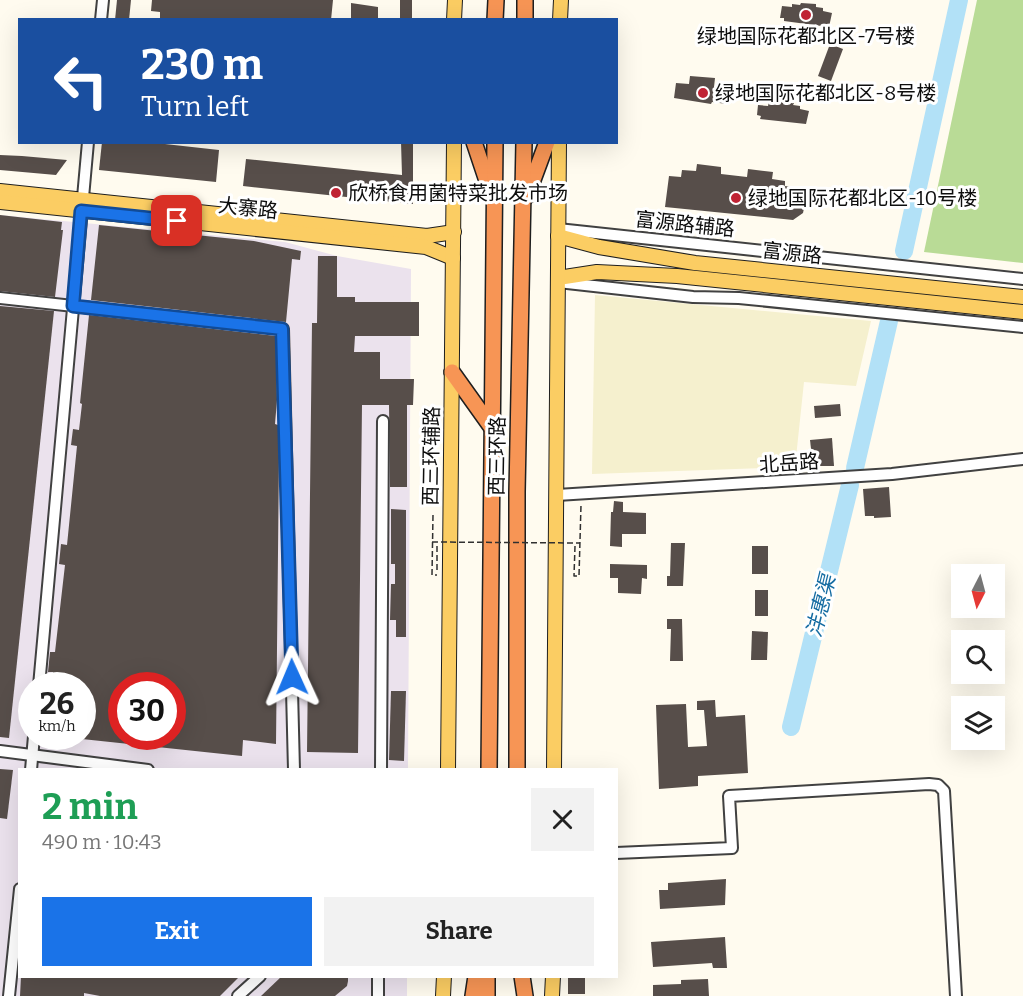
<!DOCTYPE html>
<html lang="en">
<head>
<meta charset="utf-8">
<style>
  :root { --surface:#fff; --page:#f2f2f2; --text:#222; --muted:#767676; --accent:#1a73e8 }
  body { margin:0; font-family:Bitter,"Noto Sans SC",serif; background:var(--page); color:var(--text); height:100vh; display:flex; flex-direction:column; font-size:22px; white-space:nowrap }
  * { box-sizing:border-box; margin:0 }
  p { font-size:20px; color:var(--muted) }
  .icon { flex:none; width:33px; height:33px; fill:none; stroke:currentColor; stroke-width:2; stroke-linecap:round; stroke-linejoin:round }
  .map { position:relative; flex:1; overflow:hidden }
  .side { position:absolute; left:18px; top:768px; width:600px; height:210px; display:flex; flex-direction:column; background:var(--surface); border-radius:0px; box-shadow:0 6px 24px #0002 }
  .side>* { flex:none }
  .banner { position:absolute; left:18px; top:18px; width:600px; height:126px; border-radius:0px; box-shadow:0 6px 24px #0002; background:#1a4fa0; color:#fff; overflow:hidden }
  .needle { width:39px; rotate:186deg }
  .fabs { position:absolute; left:951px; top:564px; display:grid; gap:12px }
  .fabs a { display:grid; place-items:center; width:54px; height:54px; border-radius:0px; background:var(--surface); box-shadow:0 6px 24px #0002; font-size:30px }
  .speed { position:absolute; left:18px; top:672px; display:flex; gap:12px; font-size:30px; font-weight:700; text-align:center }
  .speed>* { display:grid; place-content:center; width:78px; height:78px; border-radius:50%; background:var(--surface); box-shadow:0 6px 24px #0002; line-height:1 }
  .speed small { font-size:15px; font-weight:400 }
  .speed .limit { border:9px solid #d22; background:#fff; color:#111 }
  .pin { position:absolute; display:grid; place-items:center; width:51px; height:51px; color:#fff; margin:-26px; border-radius:12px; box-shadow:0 3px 9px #0006 }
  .me { position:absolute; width:66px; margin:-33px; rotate:359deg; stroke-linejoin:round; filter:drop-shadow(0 0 4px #0008) }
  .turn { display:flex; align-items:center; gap:21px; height:126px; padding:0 24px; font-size:27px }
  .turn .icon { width:78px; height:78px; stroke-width:2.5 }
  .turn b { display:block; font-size:42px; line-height:51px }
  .round { display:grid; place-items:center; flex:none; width:63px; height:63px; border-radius:0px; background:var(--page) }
  .overview { display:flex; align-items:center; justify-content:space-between; height:102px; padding:0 24px }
  h1 { font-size:36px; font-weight:700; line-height:45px; color:#1e9e55 }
  .button { display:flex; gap:12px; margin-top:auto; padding:12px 24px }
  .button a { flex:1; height:69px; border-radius:0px; background:var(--accent); color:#fff; font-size:24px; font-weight:700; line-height:69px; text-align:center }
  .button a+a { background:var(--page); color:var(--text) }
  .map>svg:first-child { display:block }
</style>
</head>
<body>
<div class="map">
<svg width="1023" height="996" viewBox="0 0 1023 996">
  <rect width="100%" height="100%" fill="#fffbef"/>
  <path fill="#ebe2ed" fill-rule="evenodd" d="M0 215 285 242 337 256 411 269 408 769 20 770V976L407 977V996H0ZM32 686H82V736H32ZM122 686H172V736H122Z"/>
  <polygon fill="#f5f0ce" points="595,295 871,321 856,386 804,382 795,467 592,474"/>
  <polygon fill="#b9db96" points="977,0 1023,0 1023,263 924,252"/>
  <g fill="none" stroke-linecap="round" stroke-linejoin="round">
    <g stroke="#b2e1f7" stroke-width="18">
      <polyline points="904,251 959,0"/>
      <polyline points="855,468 889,321"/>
      <polyline points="791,727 850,485"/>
    </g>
  </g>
  <g fill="#574e4a" fill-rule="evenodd">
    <polygon points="117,0 131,0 129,20 115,20"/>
    <polygon points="152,0 333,0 331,20 160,20 160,12 151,11"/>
    <rect x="400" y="0" width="12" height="20"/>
    <polygon points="351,3 378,7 378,20 351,20"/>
    <polygon points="801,3 816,4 816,7 823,8 823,11 832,13 829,27 784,21 784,18 780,18 782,6 792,7 792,4 800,5"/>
    <polygon points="830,44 843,49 831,81 818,76"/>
    <polygon points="690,76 715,78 714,87 732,89 730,101 727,101 727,104 712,102 711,104 674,98 676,83 689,84"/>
    <polygon points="777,101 794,103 793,105 800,106 800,109 809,111 806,124 760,119 761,116 757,115 758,105 768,106 769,102 777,103"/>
    <polygon points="102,142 147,142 219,150 216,182 99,170"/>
    <polygon points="401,142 413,142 413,204 243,186 246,159 402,175"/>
    <polygon points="0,155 22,156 67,160 56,175 0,170"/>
    <polygon points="697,164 721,167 721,174 747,177 748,169 773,172 772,179 785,181 785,186 808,189 803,213 793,220 665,207 669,176 681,177 682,170 696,171"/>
    <polygon points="0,215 62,222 61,230 63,230 55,297 0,291"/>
    <polygon points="99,225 254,241 301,251 300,260 292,259 286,322 91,300"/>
    <polygon points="318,256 337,256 337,297 355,297 355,302 419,302 419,336 355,336 354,352 380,352 380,379 414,379 413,405 407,405 407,487 390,487 389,405 362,405 358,753 307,752 312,323 317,323"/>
    <polygon points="0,306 54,311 9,738 0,737"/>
    <path d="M89 315 276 336 277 400 275 424 278 425 279 457 276 744 243 740 242 756 82 739V686H52L53 672H48L50 652H55L65 565 59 564 61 544 67 545 77 446 71 445 73 429 79 430 82 404 80 403ZM122 686H172V736H122Z"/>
    <polygon points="840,404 841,416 815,418 814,406"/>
    <polygon points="832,438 834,466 813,466 810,440"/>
    <polygon points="889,487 891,517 874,518 874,516 865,516 863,489"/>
    <polygon points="614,501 623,502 623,512 646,513 646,534 622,534 622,547 610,546 611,512 613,512"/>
    <polygon points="391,509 406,510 406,637 396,637 396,620 390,620 391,584 395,584 395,564 391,564"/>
    <polygon points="671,543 685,543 683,586 667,586 667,576 670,576"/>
    <rect x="752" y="546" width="16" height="28"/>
    <polygon points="610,564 647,565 647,579 642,578 641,594 618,593 618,578 610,578"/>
    <rect x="755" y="590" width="13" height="26"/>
    <polygon points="667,619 682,619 683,661 670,661 671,629 667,629"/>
    <polygon points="752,631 768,632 767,660 751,660"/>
    <polygon points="391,691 406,691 404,761 389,760"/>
    <polygon points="715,700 716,717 745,715 748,773 698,776 698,786 659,789 656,705 686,704 688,747 707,746 704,710 697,710 697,701"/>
    <polygon points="0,769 13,770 7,819 0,818"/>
    <polygon points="726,879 725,905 660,909 659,890 668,890 668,883"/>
    <polygon points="725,937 727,968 713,968 712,963 653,967 651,942"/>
    <polygon points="21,976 240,976 220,996 100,996 84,993 84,996 20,996"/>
    <polygon points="282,976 348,976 348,981 347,986 335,996 261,996"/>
    <rect x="568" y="976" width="17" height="18"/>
    <polygon points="708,979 709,996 653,996 653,985 681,984 681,980"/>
  </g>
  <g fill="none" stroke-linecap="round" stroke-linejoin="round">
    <defs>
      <g id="minor">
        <polyline points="101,20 103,0"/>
        <polyline points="558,229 1023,279"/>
        <polyline points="558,282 693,297 739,298 1023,327"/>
        <polyline points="0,298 283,329 294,770"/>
        <polyline points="557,495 892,474 1023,459"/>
        <polyline points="39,686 88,142"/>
        <polyline points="0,751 148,770"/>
        <polyline points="31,770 34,736"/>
        <polyline points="381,770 383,421"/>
        <polyline points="616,853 732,848 729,796 929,784 938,785 944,791 956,996"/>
        <polyline points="9,996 20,889"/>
        <polyline points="238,996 260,976"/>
        <polyline points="378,996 378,976"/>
      </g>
      <g id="major">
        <polyline points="454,20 455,0"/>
        <polyline points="560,20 561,0"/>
        <polyline points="0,191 427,236 454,232"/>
        <polyline points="0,202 426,247 453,258"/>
        <polyline points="558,236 599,247 695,263 1023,297"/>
        <polyline points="558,278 597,272 677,276 1023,312"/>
        <polyline points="448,770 454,142"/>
        <polyline points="554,770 559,142"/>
        <polyline points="443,996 444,976"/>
        <polyline points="552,996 553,976"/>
      </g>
      <g id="highway">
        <polyline points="495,20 496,0"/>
        <polyline points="525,20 525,0"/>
        <polyline points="474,142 490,190"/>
        <polyline points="527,196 547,142"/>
        <polyline points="452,372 492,428"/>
        <polyline points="489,770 495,142"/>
        <polyline points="517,770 517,492 524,142"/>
        <polyline points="522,976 525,996"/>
        <polyline points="473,996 476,976"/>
        <polyline points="487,996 487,976"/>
      </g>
    </defs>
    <use href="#minor" stroke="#414141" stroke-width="14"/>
    <use href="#major" stroke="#1f1f1f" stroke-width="16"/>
    <use href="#highway" stroke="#1f1f1f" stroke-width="18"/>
    <g stroke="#303030" stroke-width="1.5" stroke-dasharray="6 3" stroke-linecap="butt">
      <polyline points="433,515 432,575 437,575"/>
      <polyline points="437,546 437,570"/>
      <polyline points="575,546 574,576 579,576 581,505"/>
    </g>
    <use href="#minor" stroke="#fff" stroke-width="10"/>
    <use href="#major" stroke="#fbcd63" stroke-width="14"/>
    <use href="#highway" stroke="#f79555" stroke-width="15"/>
    <polyline stroke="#303030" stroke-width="1.5" stroke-dasharray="6 3" stroke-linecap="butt" points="432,542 580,543"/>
  </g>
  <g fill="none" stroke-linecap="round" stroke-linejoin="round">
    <defs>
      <polyline id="route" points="177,221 81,211 73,306 282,329 292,677"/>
    </defs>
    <use href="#route" stroke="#114b97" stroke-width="15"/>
    <use href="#route" stroke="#1a73e8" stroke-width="10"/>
  </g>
  <g fill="#c02334" stroke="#fff" stroke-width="2">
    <circle cx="806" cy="15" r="6"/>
    <circle cx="703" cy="93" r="6"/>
    <circle cx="336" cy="193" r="6"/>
    <circle cx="736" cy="198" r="6"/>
  </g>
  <g text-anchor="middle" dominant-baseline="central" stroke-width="6" stroke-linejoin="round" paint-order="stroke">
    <g font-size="20" fill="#0e0e0e" stroke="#fff" text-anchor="start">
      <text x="806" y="36" text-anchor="middle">绿地国际花都北区-7号楼</text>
      <text x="715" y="93">绿地国际花都北区-8号楼</text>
      <text x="348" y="193">欣桥食用菌特菜批发市场</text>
      <text x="748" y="198">绿地国际花都北区-10号楼</text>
    </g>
    <g font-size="20" fill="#0e0e0e" stroke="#fff">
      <text transform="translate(248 208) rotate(6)">大寨路</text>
      <text transform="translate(685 224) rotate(6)">富源路辅路</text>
      <text transform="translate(792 253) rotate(6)">富源路</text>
      <text transform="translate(431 456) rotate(-89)">西三环辅路</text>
      <text transform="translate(497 456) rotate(-89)">西三环路</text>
      <text transform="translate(789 463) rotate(-4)">北岳路</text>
    </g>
    <g font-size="21" font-style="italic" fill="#156ca2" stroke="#fff">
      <text transform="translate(821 606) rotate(-76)">沣惠渠</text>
    </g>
  </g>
</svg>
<div class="fabs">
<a><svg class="needle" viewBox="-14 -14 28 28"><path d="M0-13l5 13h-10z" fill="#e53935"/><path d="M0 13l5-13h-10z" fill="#767676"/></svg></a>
<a><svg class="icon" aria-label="search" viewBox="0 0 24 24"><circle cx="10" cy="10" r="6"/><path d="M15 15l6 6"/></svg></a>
<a><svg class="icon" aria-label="layers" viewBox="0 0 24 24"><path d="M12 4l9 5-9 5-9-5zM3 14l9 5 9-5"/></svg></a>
</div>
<div class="speed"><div>26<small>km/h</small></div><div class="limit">30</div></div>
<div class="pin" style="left:177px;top:221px;background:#d93025"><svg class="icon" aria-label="arrive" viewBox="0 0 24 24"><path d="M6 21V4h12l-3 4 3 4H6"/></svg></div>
<svg class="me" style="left:292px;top:677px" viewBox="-20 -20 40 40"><path d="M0-17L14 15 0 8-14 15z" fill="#1a73e8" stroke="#fff" stroke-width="4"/></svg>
<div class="banner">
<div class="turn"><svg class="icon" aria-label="left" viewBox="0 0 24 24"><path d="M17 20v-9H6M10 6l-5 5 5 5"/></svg><div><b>230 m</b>Turn left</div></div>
</div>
<section class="side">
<div class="overview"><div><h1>2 min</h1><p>490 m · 10:43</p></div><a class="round"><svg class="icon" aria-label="close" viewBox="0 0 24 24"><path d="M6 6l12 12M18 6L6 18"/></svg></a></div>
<div class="button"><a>Exit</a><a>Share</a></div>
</section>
</div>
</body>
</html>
